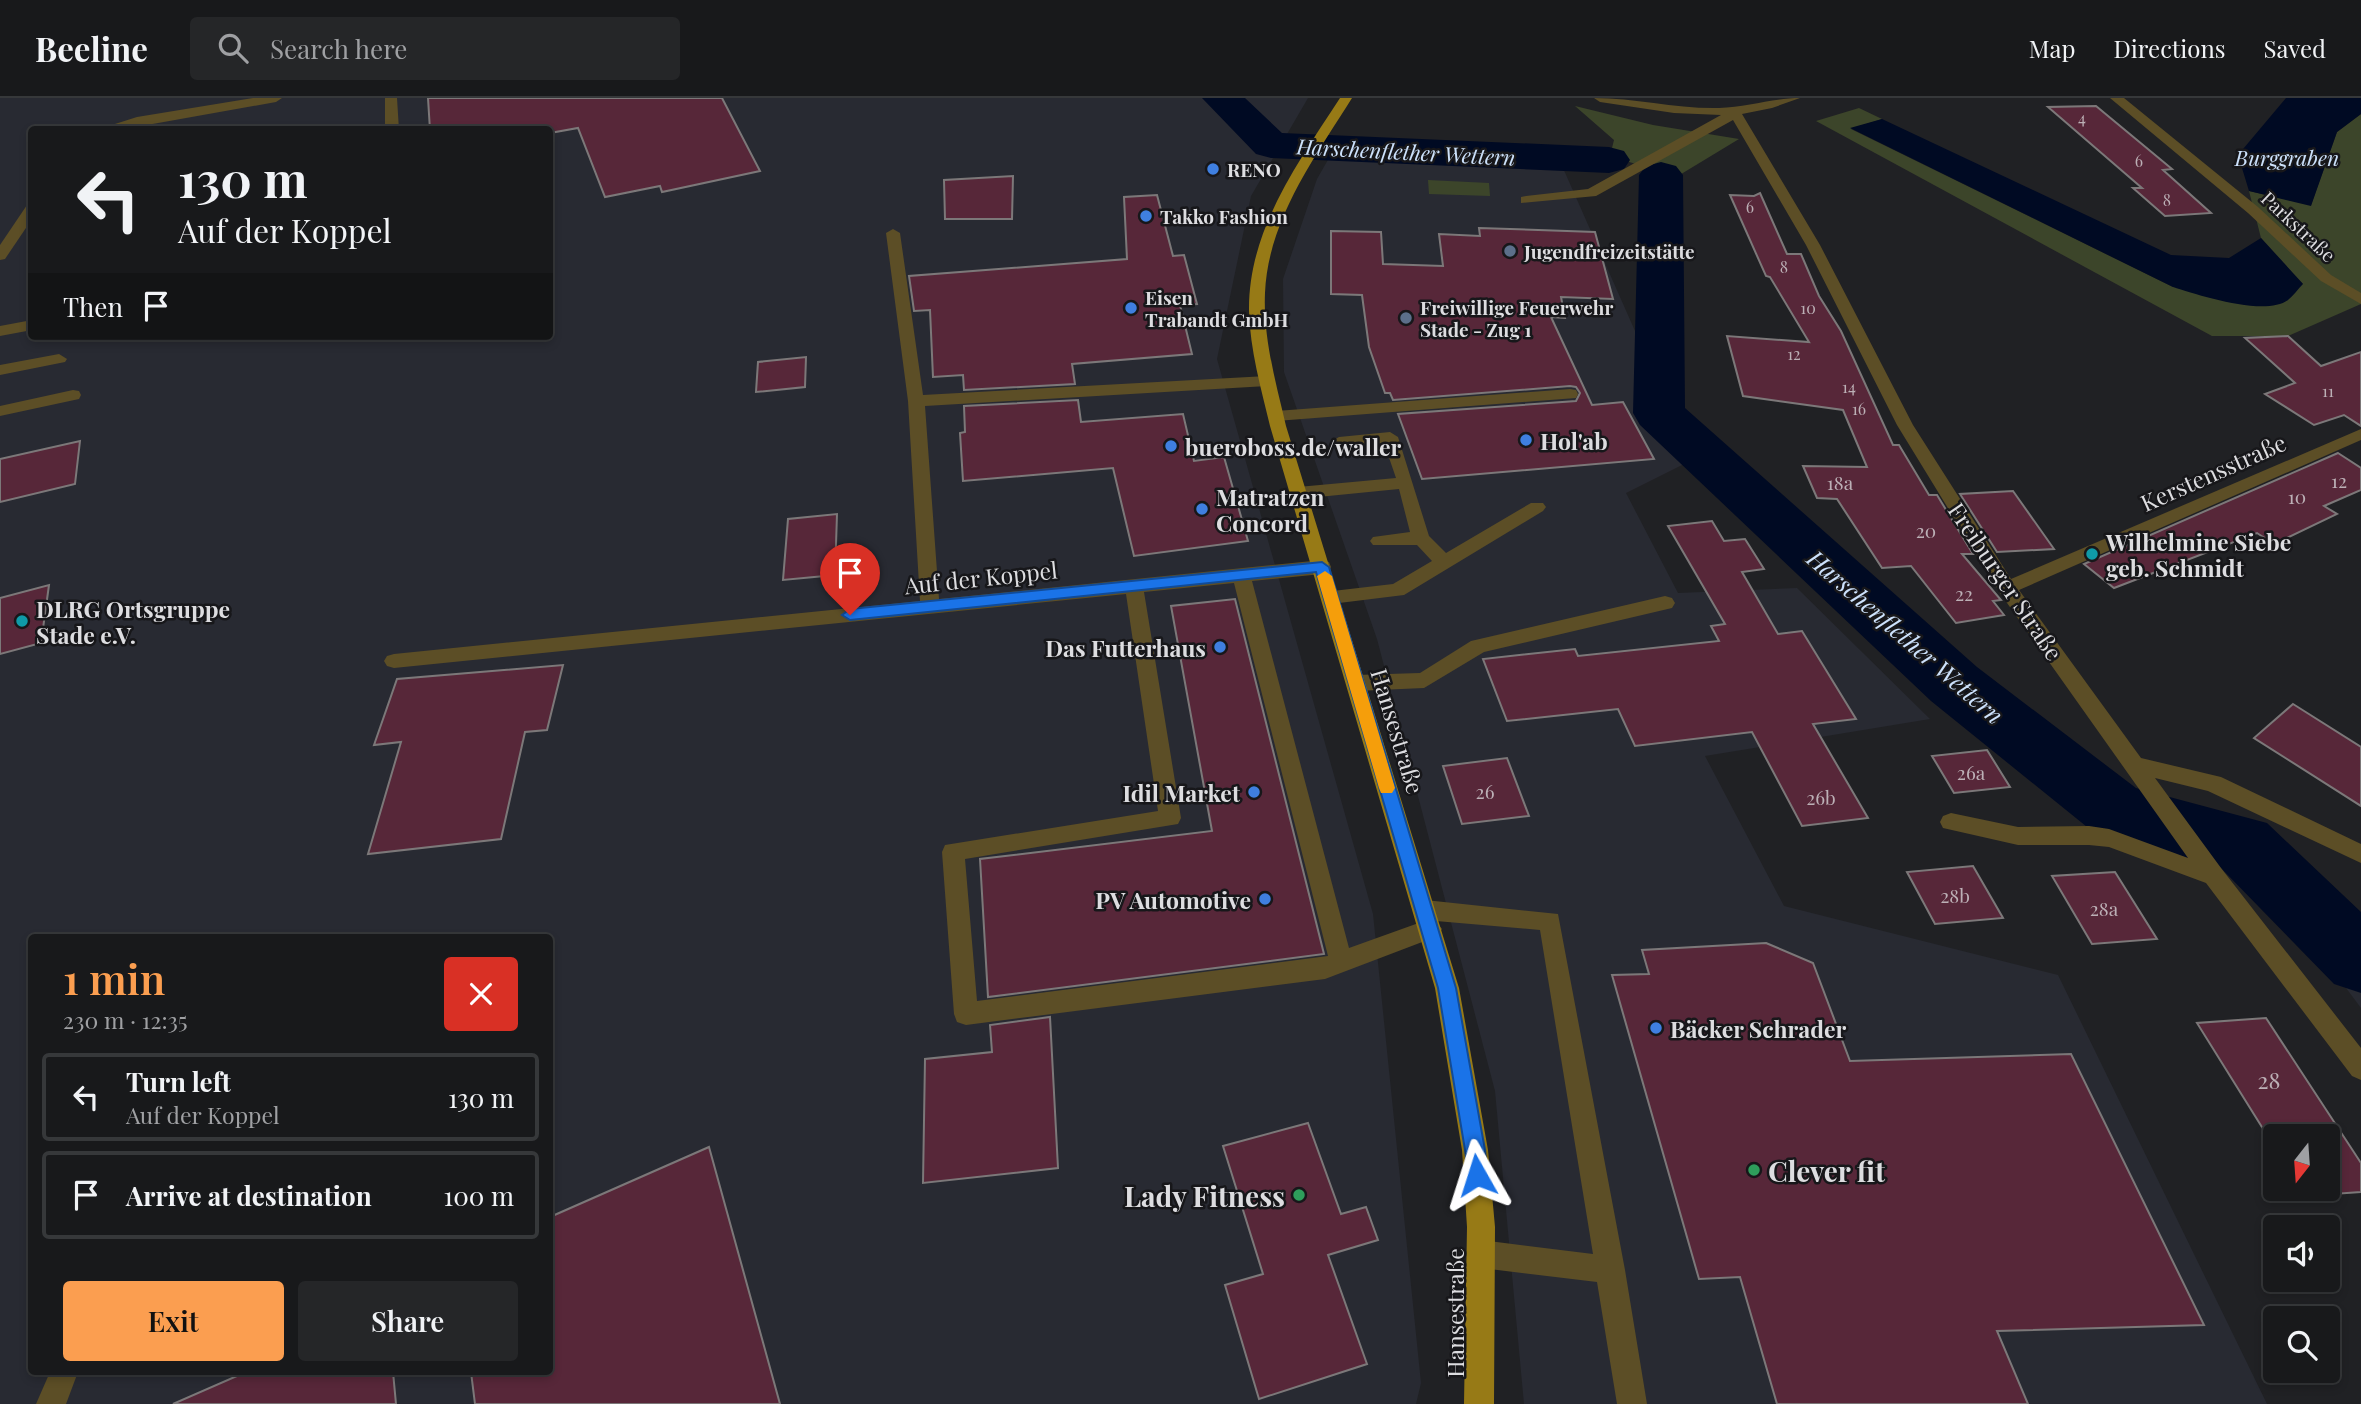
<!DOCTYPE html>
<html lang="en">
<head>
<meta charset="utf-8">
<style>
  :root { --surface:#18191b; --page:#252628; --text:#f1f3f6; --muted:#9fa0a3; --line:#36383a; --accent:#fb9e50 }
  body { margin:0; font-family:"Playfair Display",serif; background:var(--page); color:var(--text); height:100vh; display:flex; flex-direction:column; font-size:26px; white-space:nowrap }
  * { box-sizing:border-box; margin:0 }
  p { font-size:23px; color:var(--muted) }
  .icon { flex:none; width:38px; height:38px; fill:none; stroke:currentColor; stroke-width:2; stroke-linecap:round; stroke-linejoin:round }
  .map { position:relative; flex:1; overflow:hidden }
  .side { position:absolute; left:28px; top:836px; width:525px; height:441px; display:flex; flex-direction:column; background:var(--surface); border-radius:7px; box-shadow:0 4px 10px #0003,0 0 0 2px var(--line) }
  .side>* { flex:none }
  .hud { position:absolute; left:28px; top:28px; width:525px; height:214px; border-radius:7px; box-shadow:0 4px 10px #0003,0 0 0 2px var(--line); background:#18191b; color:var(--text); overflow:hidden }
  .needle { width:46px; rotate:197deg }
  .buttons { position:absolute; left:2263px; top:1026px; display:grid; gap:14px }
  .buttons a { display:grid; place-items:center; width:77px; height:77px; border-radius:7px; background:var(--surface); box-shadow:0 4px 10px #0003,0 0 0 2px var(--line); font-size:35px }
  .pin { position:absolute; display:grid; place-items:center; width:60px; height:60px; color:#fff; margin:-72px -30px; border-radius:50% 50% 50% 0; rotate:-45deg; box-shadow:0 0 7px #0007 }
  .pin .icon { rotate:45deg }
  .me { position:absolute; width:77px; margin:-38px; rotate:354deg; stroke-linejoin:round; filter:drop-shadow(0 0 5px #0008) }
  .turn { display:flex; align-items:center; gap:24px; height:147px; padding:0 35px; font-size:32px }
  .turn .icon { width:91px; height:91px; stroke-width:2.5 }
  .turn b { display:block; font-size:49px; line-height:60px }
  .then { display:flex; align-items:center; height:66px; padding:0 35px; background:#0003; gap:14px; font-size:26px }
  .round { display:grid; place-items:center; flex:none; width:74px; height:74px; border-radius:7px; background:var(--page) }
  .summary { display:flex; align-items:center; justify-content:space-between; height:119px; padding:0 35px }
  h1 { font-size:42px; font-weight:600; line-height:52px; color:var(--accent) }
  .cta { display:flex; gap:14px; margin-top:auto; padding:14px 35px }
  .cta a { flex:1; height:80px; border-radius:7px; background:var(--accent); color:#111; font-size:28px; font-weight:600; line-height:80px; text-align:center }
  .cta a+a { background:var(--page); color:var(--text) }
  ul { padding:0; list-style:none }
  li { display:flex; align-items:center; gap:21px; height:88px; margin:0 14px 10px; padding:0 21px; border:4px solid var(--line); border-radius:7px }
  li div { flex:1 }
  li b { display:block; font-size:26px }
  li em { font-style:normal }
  header { display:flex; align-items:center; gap:42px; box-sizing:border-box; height:98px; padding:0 35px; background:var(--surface); border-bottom:2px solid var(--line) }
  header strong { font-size:33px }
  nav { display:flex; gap:38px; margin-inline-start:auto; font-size:24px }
  .search { width:490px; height:63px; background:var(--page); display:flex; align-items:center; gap:18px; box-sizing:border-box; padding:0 24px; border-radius:7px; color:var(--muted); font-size:26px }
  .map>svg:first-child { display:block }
</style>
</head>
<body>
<header>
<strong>Beeline</strong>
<div class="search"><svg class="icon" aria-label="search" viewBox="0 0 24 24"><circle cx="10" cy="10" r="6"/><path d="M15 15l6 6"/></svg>Search here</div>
<nav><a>Map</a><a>Directions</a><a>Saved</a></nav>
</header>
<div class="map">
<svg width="2361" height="1306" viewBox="0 0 2361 1306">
  <rect width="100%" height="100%" fill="#202124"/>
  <g fill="#282a32" fill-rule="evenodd">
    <path d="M0 0H1308L1251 98 1217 261 1373 816 1421 1285 1416 1306H0ZM32 32H550V238H32ZM32 840H550V1274H32Z"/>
    <polygon points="1329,60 1563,70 1692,362 1626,395 1678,495 1797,490 1930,621 1705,658 1784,808 2058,877 2267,1306 1524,1306 1495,993 1377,541 1284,274 1283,181 1317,81"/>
    <polygon points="2361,843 2361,910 2317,851"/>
  </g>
  <g fill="#3c452a">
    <polygon points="1575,8 1653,27 1739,41 1668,84 1668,76 1610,58 1614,42"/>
    <polygon points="1859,10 1882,21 1851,31 2173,189 2303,186 2261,140 2249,93 2311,107 2337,34 2361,16 2361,206 2288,238 2212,238 1816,23"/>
    <polygon points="1428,82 1489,85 1490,98 1429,96"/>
  </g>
  <g fill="#000a23">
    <polygon points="2286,0 2361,0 2361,16 2337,34 2311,108 2249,93 2238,57"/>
    <path d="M1882 21 2171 157 2229 160 2261 140 2303 186C2298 191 2293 198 2288 202 2265 219 2198 197 2173 189L1850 30Z"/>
  </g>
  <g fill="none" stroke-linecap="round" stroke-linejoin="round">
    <g fill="#000a23" fill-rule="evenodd">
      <polygon points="1202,0 1245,0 1282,35 1609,49 1624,53 1630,62 1624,71 1609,75 1271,60 1256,56"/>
      <polygon points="1661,64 1676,68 1683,77 1685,310 1977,569 2136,690 2267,725 2361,814 2361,895 2334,886 2220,769 2092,733 1931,603 1640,327 1633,315 1639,77 1646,68"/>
    </g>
  </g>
  <g fill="#572739" stroke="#7c7879" stroke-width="2">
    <polygon points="428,0 722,0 760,73 662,94 660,88 605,99 578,30 550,35 550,32 430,32"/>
    <polygon points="2096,8 2172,71 2163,72 2211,115 2165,118 2133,90 2142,90 2048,9"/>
    <polygon points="1013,78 1012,121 945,121 944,82"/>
    <polygon points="1760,95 1787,156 1801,156 1819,198 1841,233 1893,347 1899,347 1929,397 1937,397 1973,456 1962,456 2001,502 1993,503 2004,517 1956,525 1911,468 1882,470 1837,401 1817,400 1803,368 1867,369 1843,312 1743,298 1727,238 1809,244 1770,179 1766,178 1730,97 1754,98"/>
    <polygon points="1157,97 1173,158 1184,157 1197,206 1180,207 1192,256 1072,266 1075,286 964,292 963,277 933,279 930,212 914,213 909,178 1127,161 1124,99"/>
    <polygon points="1479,130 1595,134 1613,201 1561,199 1565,220 1551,219 1592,307 1623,304 1654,361 1422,381 1398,316 1576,303 1580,295 1576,289 1570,288 1393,302 1390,295 1385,295 1369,249 1362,197 1331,196 1331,133 1381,134 1383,166 1443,168 1439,136 1480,138"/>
    <polygon points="2288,238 2321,268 2361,254 2361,328 2344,317 2314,327 2265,296 2295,285 2245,240"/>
    <polygon points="806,259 805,289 756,294 758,264"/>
    <polygon points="1078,302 1081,324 1183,316 1194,363 1224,359 1248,443 1134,458 1113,370 963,383 960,335 965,334 964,308"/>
    <polygon points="80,343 75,386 0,404 0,361"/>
    <polygon points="2338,355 2361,370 2361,392 2324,408 2337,416 2274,446 2257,435 2114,490 2084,466"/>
    <polygon points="2013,393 2054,451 1997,454 1960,396"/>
    <polygon points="837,416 835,477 783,482 788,421"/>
    <polygon points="1712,423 1724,443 1745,441 1764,471 1742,474 1778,536 1802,533 1856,621 1813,626 1868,720 1802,728 1752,634 1635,648 1618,611 1507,623 1483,561 1575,551 1578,558 1719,543 1711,528 1725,526 1668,428"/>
    <polygon points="49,487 41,545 0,556 0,500"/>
    <polygon points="1235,501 1324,856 988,899 980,761 1212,733 1171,508"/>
    <polygon points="563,567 547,632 525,634 501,741 368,756 401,644 374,647 397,581"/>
    <polygon points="2293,606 2361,649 2361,708 2254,640"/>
    <polygon points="1987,652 2010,689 1954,695 1932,658"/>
    <polygon points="1507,660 1529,718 1462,726 1443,668"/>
    <polygon points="1973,768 2003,820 1935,826 1907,774"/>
    <polygon points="2115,774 2157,841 2092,846 2052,778"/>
    <polygon points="1766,845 1813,865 1850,963 2071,956 2204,1227 1997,1233 2028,1306 1777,1306 1740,1179 1699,1181 1612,877 1649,876 1642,852"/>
    <polygon points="1050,919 1058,1070 923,1085 925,961 992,954 990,927"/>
    <polygon points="2266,920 2361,1065 2361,1094 2305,1098 2300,1090 2328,1090 2328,1038 2275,1038 2275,1050 2197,925"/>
    <polygon points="1308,1025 1341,1116 1366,1109 1378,1142 1328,1157 1367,1266 1259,1301 1225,1187 1263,1176 1223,1048"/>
    <polygon points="709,1049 780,1306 475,1306 471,1274 550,1274 550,1119"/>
    <polygon points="246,1274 393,1274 396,1306 173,1306"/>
  </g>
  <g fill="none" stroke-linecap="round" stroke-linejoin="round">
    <g fill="#5c4e26" fill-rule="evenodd">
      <polygon points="253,0 282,0 276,4 119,32 96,32 137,19"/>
      <polygon points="385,0 397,0 399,32 385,32"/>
      <path d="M1594 0C1636 0 1677 11 1719 10 1747 9 1773 0 1800 0L1772 10 1742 16 1820 147 1913 327 2011 481 2361 331V342L2019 492 2141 660 2221 679 2361 746V765L2208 693 2155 680 2221 770 2361 950V982L2352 978 2206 785 2109 749 2089 747H2018L1943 730 1940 724 1943 718 1951 715 2018 729 2089 728 2109 731 2188 760 2000 495 1897 327 1806 147 1733 22 1596 98 1521 105V99L1526 98 1588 91 1721 17 1674 15 1600 4Z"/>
      <polygon points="2110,0 2124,0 2258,109 2331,177 2361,195 2361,206 2321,183 2248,115"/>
      <polygon points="32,106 32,121 5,161 0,162 0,147 27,107"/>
      <path d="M893 131 900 135 923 297 1267 278 1275 283 1267 288 925 308 939 501 1322 462 1329 464 1331 469 1329 474 1322 476 1252 483 1349 850 1427 822 1417 819 1413 812 1417 805 1425 802 1558 816 1625 1172 1647 1306H1617L1597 1184 1481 1170 1471 1166 1467 1156 1471 1146 1481 1142 1593 1156 1540 832 1436 823 1442 831 1438 838 1325 881 966 927 957 924 954 916 942 754 945 747 1158 713 1126 496 394 570 387 568 384 563 387 558 394 556 920 503 908 303 886 135ZM1234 485 1328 858 977 903 965 761 1178 726 1181 720 1144 494Z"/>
      <polygon points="32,222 32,232 0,238 0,228"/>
      <polygon points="59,256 67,261 65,264 0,277 0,267"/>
      <polygon points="1570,291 1576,292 1578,296 1576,300 1276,323 1268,318 1276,313"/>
      <polygon points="73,292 79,293 81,297 79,301 0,318 0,308"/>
      <polygon points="1390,334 1398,339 1429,438 1446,455 1531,405 1543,405 1546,409 1543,413 1404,497 1331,506 1324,504 1321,499 1324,494 1393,486 1432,463 1417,447 1373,447 1370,443 1373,439 1410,434 1399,391 1298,401 1289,395 1298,389 1396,380 1384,345 1339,349 1330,344 1339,339"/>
      <polygon points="1665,498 1672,500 1675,505 1672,510 1484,554 1424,590 1356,593 1349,590 1346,585 1349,580 1356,577 1420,575 1471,543"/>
      <polygon points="50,1274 78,1274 66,1306 36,1306"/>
    </g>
    <path fill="#977a16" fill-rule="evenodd" d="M1340 0H1352C1315 59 1268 122 1265 195 1263 240 1276 285 1286 328L1459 890 1488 1052 1495 1129 1494 1306H1464L1467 1129 1462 1052 1435 890 1270 328C1261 290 1250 252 1249 213 1248 132 1298 65 1340 0Z"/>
  </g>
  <polygon fill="#1a73e8" stroke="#114b97" stroke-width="2" points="1322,464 1329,469 1456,890 1485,1052 1487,1077 1484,1084 1477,1087 1470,1084 1465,1052 1438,890 1316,474 850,522 842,517 850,511"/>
  <polygon fill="#f59e0b" points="1325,473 1332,478 1395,690 1392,695 1381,695 1379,690 1317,478"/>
  <g fill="#3f7fe0" stroke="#17171a" stroke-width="2.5">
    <circle cx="1213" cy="71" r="7"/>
    <circle cx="1146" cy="118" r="7"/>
    <circle cx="1131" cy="210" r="7"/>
    <circle cx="1526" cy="342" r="7"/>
    <circle cx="1171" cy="348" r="7"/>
    <circle cx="1202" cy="411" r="7"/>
    <circle cx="1220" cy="549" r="7"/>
    <circle cx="1254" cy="694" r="7"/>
    <circle cx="1265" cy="801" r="7"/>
    <circle cx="1656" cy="930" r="7"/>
  </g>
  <g fill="#5c6f8a" stroke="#17171a" stroke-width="2.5">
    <circle cx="1510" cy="153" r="7"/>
    <circle cx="1406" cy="220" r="7"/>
  </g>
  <g fill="#0f9aa8" stroke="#17171a" stroke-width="2.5">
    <circle cx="2092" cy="456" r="7"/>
    <circle cx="22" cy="523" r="7"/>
  </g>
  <g fill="#2e9e5b" stroke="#17171a" stroke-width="2.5">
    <circle cx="1754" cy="1072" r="7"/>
    <circle cx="1299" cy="1097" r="7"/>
  </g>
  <g text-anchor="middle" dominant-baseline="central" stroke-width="5" stroke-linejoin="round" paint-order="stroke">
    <g font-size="16" fill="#bcb0b6">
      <text x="2082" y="19">4</text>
      <text x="2139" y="62">6</text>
      <text x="2167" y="101">8</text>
      <text x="1750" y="108">6</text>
      <text x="1784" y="168">8</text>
      <text x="1808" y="209">10</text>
      <text x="1794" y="255">12</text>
      <text x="1849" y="288">14</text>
      <text x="2328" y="292">11</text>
      <text x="1859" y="310">16</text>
    </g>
    <g font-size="19" font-weight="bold" fill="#dddde0" stroke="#17171a" text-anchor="start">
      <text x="1227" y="71">RENO</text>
      <text x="1160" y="118">Takko Fashion</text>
      <text x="1524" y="153">Jugendfreizeitstätte</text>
      <text x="1145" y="199">Eisen<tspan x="1145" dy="22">Trabandt GmbH</tspan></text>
      <text x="1420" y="209">Freiwillige Feuerwehr<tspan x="1420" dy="22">Stade - Zug 1</tspan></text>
    </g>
    <g font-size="19" fill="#dddde0" stroke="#17171a">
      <text transform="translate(2299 128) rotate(43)">Parkstraße</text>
    </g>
    <g font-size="19" fill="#bcb0b6">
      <text x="2339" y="382">12</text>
      <text x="1840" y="384">18a</text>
      <text x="2297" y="398">10</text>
      <text x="1926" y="432">20</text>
      <text x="1964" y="495">22</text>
      <text x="1971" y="674">26a</text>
      <text x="1485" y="693">26</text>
      <text x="1821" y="699">26b</text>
      <text x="1955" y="797">28b</text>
      <text x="2104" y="810">28a</text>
    </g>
    <g font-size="21" font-style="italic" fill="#cde2fc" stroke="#17171a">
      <text transform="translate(1406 53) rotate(3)">Harschenflether Wettern</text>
      <text x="2287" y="59">Burggraben</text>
    </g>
    <g font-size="23" font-weight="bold" fill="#dddde0" stroke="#17171a" text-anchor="start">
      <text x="1540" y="342">Hol'ab</text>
      <text x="1185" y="348">bueroboss.de/waller</text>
      <text x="1216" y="398">Matratzen<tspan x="1216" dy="26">Concord</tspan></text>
      <text x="2106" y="443">Wilhelmine Siebe<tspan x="2106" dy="26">geb. Schmidt</tspan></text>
      <text x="36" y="510">DLRG Ortsgruppe<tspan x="36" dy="26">Stade e.V.</tspan></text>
      <text x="1206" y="549" text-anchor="end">Das Futterhaus</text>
      <text x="1240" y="694" text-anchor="end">Idil Market</text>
      <text x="1251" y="801" text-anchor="end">PV Automotive</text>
      <text x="1670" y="930">Bäcker Schrader</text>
    </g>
    <g font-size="23" fill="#dddde0" stroke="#17171a">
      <text transform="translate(2213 374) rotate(-24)">Kerstensstraße</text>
      <text transform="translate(981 479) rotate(-6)">Auf der Koppel</text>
      <text transform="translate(2006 483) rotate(56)">Freiburger Straße</text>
      <text transform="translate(1398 633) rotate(73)">Hansestraße</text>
      <text transform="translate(1454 1215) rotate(-90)">Hansestraße</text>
    </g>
    <g font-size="23" fill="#bcb0b6">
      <text x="2269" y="981">28</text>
    </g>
    <g font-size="24" font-style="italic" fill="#cde2fc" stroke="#17171a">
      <text transform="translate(1906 538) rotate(41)">Harschenflether Wettern</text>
    </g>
    <g font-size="28" font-weight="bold" fill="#dddde0" stroke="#17171a" text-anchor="start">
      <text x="1768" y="1072">Clever fit</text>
      <text x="1285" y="1097" text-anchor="end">Lady Fitness</text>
    </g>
  </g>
</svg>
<div class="buttons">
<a><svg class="needle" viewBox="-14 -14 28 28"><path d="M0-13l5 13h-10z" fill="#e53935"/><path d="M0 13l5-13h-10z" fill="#9fa0a3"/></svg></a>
<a><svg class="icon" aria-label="sound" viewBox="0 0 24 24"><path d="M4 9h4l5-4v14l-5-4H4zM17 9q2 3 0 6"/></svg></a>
<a><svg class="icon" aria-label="search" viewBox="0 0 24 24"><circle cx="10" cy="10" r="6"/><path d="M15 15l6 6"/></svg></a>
</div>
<div class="pin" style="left:850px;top:517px;background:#d93025"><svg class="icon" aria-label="arrive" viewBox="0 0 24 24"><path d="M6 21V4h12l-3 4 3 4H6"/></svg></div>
<svg class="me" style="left:1477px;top:1077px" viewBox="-20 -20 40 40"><path d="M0-17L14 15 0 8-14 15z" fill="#1a73e8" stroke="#fff" stroke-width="4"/></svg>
<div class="hud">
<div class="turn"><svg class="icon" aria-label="left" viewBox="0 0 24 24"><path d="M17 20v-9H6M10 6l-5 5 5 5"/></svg><div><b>130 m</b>Auf der Koppel</div></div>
<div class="then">Then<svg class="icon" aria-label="arrive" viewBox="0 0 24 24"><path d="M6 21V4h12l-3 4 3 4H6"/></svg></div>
</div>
<section class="side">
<div class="summary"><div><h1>1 min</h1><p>230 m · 12:35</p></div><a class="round" style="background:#d93025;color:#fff"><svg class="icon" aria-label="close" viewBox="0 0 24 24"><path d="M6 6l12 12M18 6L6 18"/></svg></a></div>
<ul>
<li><svg class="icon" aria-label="left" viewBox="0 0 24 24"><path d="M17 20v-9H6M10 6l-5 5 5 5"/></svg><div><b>Turn left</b><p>Auf der Koppel</p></div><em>130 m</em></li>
<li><svg class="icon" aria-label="arrive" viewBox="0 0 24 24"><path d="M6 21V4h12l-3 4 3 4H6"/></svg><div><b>Arrive at destination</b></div><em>100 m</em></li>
</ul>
<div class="cta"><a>Exit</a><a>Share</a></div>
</section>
</div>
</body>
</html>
